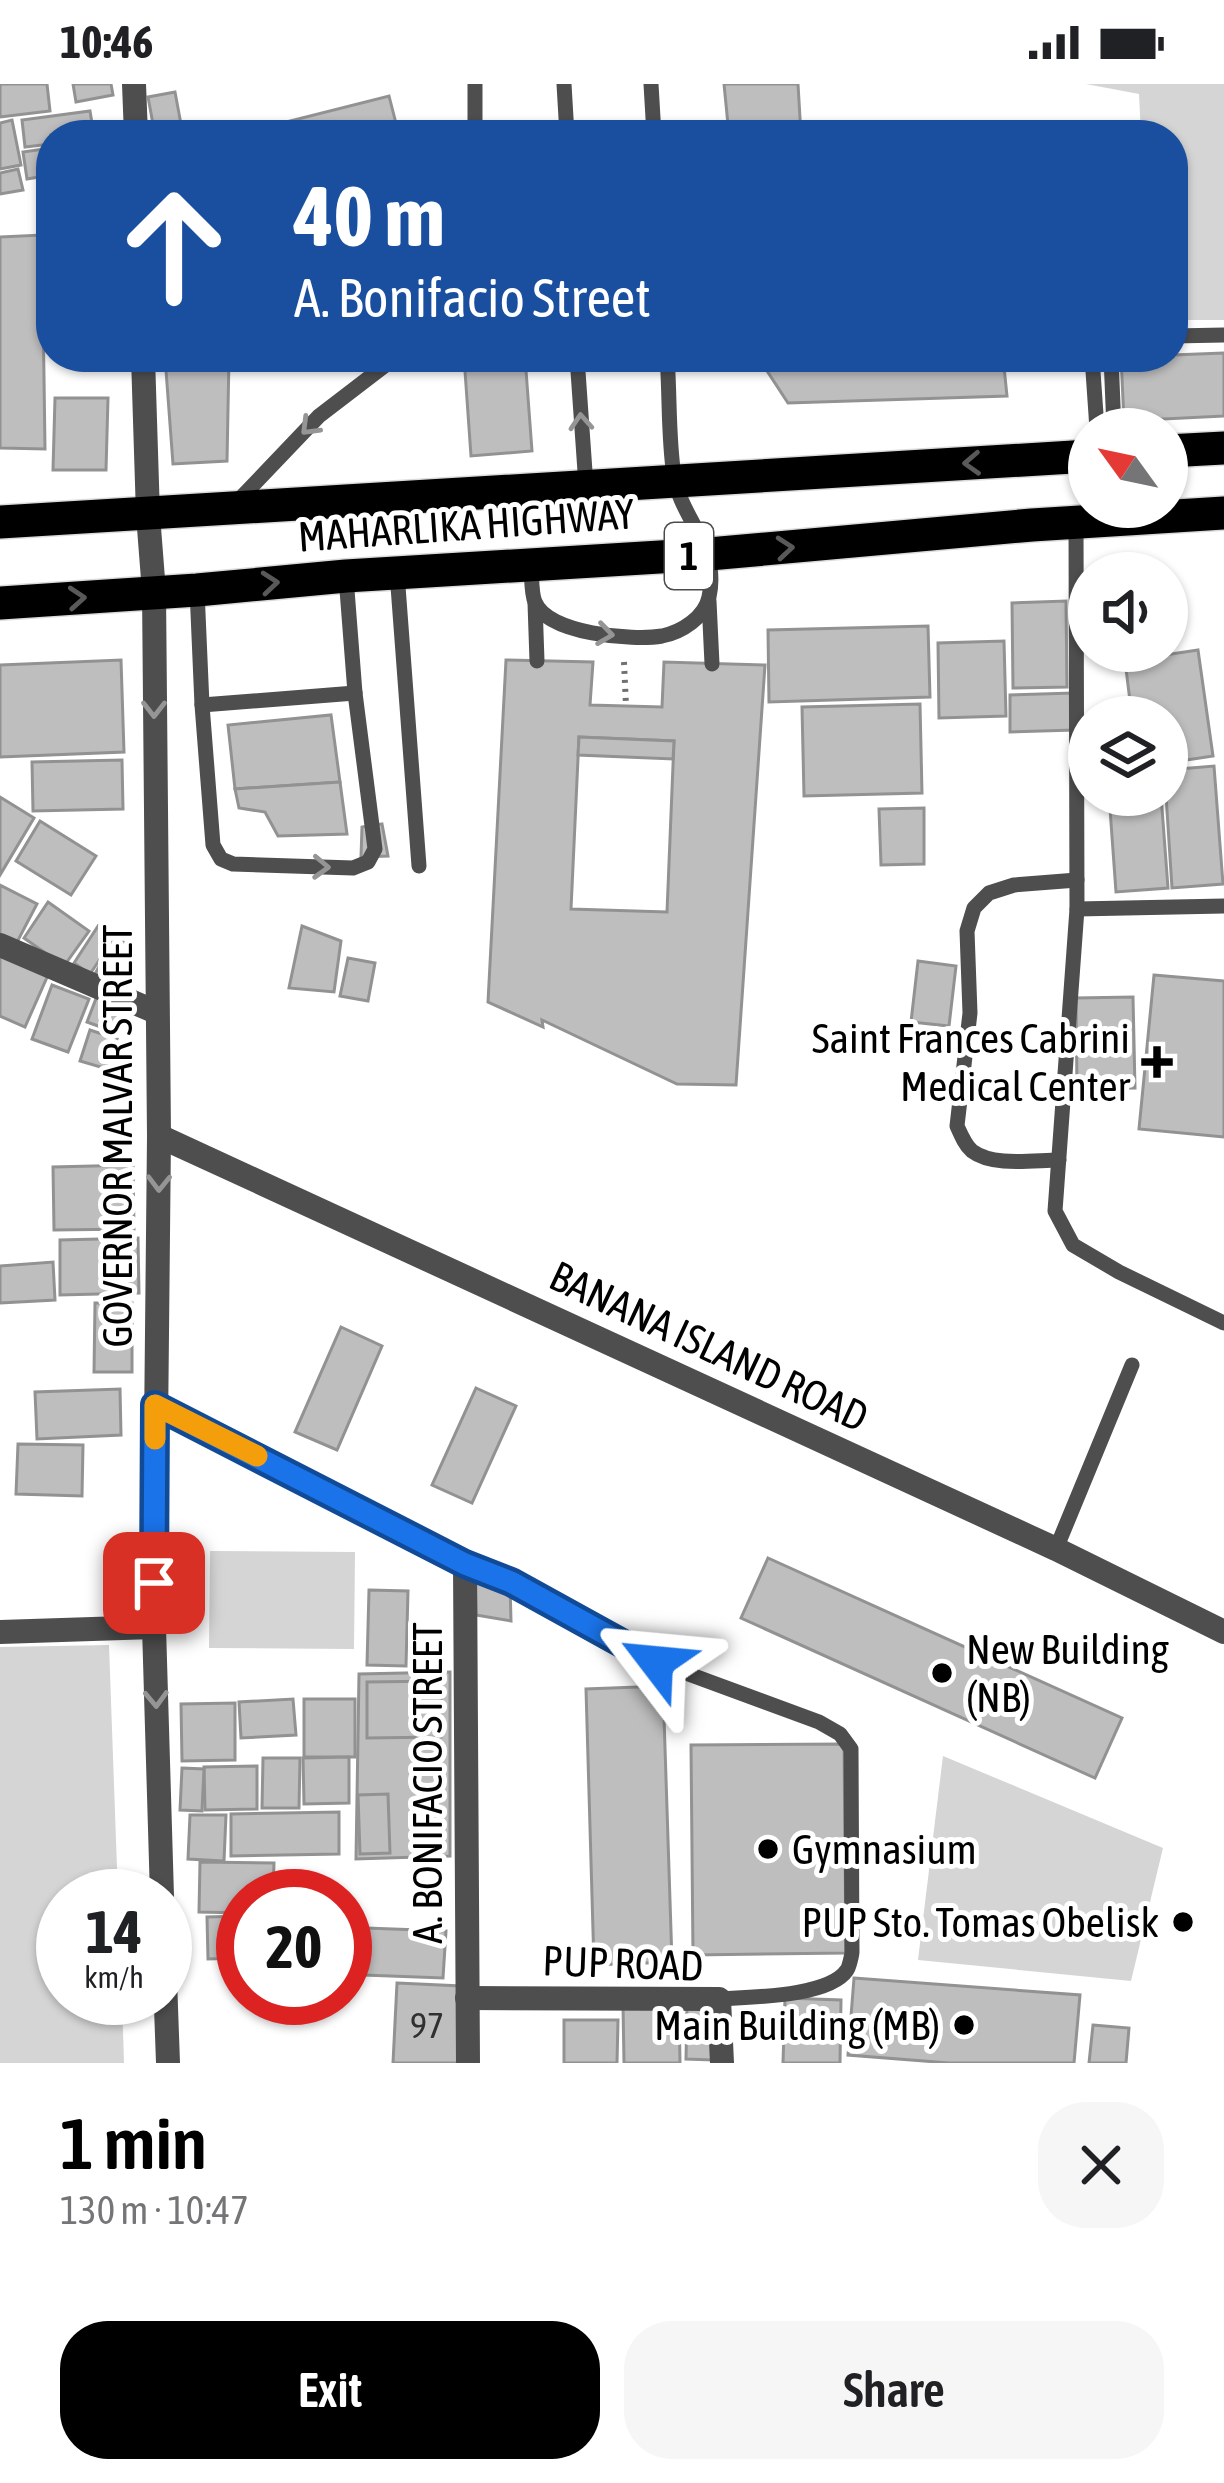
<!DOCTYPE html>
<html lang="en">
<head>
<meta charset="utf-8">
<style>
  :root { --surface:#fff; --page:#f6f6f6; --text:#202124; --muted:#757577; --accent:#000 }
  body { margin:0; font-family:"Asap Condensed",sans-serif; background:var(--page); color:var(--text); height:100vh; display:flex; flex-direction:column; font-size:45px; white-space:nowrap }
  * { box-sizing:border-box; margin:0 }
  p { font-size:39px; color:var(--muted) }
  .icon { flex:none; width:66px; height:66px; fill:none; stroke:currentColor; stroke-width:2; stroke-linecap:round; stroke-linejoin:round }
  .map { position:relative; height:1979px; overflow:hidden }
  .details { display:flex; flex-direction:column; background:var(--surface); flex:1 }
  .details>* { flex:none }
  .guide { position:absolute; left:36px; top:36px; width:1152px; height:252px; border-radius:48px; box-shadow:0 3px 9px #0004; background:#1a4fa0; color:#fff; overflow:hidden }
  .needle { width:78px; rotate:303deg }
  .buttons { position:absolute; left:1068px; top:324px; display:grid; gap:24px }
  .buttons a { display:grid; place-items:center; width:120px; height:120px; border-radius:50%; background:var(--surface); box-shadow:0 3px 9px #0004; font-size:60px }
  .speed { position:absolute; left:36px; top:1785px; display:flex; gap:24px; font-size:60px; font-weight:700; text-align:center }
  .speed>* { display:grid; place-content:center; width:156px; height:156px; border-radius:50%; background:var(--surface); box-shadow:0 3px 9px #0004; line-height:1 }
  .speed small { font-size:30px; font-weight:400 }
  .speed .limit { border:18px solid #d22; background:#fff; color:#111 }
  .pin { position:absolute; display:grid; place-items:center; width:102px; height:102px; color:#fff; margin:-51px; border-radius:24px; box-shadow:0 6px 18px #0006 }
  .me { position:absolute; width:132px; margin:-66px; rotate:299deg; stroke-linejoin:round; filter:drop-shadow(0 0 9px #0008) }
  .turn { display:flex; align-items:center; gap:42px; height:252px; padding:0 60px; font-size:54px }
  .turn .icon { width:156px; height:156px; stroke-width:2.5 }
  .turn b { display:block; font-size:84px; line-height:102px }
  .round { display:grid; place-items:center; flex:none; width:126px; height:126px; border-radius:48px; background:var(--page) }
  .head { display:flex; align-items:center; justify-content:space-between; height:204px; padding:0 60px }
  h1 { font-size:72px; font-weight:600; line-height:90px; color:var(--accent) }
  .primary-button { display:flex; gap:24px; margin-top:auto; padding:24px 60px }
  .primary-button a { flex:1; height:138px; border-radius:48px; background:var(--accent); color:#fff; font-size:48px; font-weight:600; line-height:138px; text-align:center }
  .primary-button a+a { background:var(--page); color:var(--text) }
  .status { display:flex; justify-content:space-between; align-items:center; height:84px; padding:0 60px; background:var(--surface); direction:ltr }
  .status svg { height:33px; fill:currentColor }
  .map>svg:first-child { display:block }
</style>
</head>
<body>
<div class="status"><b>10:46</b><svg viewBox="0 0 49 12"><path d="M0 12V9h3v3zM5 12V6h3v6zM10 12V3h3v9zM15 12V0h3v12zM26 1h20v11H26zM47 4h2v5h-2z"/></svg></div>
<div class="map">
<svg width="1224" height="1979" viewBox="0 0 1224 1979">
  <rect width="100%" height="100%" fill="#fff"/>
  <g fill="#d5d5d5">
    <polygon points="1086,0 1224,0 1224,236 1173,236 1173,51 1141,51 1139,10"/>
    <polygon points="210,1467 355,1468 354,1565 209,1564"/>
    <polygon points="109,1561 118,1812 63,1812 63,1914 122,1914 124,1979 0,1979 0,1563"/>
    <polygon points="943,1672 1163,1764 1131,1897 918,1876"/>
  </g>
  <g fill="#bebebe" stroke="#929292" stroke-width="3" fill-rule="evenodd">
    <polygon points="0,0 47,0 50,27 0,33"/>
    <polygon points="73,0 111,0 113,11 76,18"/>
    <polygon points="724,0 798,0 801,51 729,51"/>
    <polygon points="175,8 183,51 155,51 148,13"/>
    <polygon points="389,12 399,51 277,51 274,41"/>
    <polygon points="90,27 94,51 51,51 51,60 25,63 22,36"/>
    <polygon points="12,36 21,81 0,85 0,39"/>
    <polygon points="51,64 51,91 27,95 23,68"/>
    <polygon points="18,85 23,106 0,110 0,89"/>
    <polygon points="42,151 45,365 0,364 0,153"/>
    <polygon points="1224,269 1224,332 1124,337 1121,273 1173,273 1173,271"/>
    <polygon points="165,273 229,273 227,377 173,380"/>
    <polygon points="464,273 525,273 532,367 471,372"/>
    <polygon points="758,273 1003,273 1007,312 788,319"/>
    <polygon points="55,314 108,314 106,386 53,386"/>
    <polygon points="1066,517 1067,603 1013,604 1012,519"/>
    <polygon points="928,542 930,613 769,618 768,546"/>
    <polygon points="1004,557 1006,632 939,634 938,559"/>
    <polygon points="1198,566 1213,672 1167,679 1167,633 1132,633 1125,577"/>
    <polygon points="121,576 124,668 0,673 0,581"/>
    <path d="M506 576 593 578 590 621 662 623 664 578 765 581 736 1001 677 1000 542 936 543 943 488 918ZM579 653 674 657 667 828 571 825Z"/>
    <polygon points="1073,609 1074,646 1010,648 1010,611"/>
    <polygon points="920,620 922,709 804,712 802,623"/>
    <polygon points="331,631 340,698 235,705 228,641"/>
    <polygon points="579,653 674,657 673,675 578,671"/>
    <polygon points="122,676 123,725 33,727 32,678"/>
    <polygon points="1214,682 1223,800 1172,804 1166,711 1167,686"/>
    <polygon points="340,698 347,750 278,752 265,728 239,724 235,705"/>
    <polygon points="1109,711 1161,711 1168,804 1116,808"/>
    <polygon points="0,713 34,734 0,791"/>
    <polygon points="924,724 924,780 881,781 879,725"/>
    <polygon points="40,737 96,772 71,811 16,777"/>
    <polygon points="382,740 388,772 361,773 362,743"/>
    <polygon points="0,801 37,820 16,860 0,852"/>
    <polygon points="48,818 89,847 64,882 24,854"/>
    <polygon points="98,842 115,853 90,890 74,879"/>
    <polygon points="302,842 341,857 334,908 289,904"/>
    <polygon points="115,853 132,862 112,899 95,890"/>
    <polygon points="0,870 48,891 25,943 0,932"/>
    <polygon points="348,874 375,879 368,917 340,912"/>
    <polygon points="918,877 956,882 949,942 911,938"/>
    <polygon points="1154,891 1224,897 1224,1053 1139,1045"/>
    <polygon points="52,901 89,915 68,968 32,955"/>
    <polygon points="97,912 122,921 112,947 87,938"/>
    <polygon points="1133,913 1135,1004 1077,1005 1076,914"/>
    <polygon points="90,946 117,955 107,985 80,977"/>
    <polygon points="133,1081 134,1145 54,1146 53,1083"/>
    <polygon points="138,1154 139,1209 60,1211 60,1156"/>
    <polygon points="53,1178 55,1216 0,1219 0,1182"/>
    <polygon points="95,1219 132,1219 132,1288 94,1288"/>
    <polygon points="341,1243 382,1262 337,1366 295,1348"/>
    <polygon points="476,1304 516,1322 472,1419 432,1401"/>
    <polygon points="120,1305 121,1351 37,1355 35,1308"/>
    <polygon points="18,1360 83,1361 82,1412 16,1410"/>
    <polygon points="768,1474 1122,1634 1095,1694 741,1534"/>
    <polygon points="475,1487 510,1500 511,1537 476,1531"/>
    <polygon points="369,1506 408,1507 406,1582 367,1581"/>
    <polygon points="450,1588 450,1772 356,1775 359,1590"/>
    <polygon points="441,1597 441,1653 367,1654 367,1598"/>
    <polygon points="663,1602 672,1878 594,1881 586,1605"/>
    <polygon points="293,1615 296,1651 241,1654 239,1618"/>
    <rect x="304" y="1615" width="51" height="58"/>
    <polygon points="235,1619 235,1676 182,1677 181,1620"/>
    <polygon points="844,1660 846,1869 693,1871 691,1661"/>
    <polygon points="349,1673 349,1719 304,1720 303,1674"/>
    <polygon points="263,1674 300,1674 299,1724 262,1724"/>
    <polygon points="257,1682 257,1725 205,1726 204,1683"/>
    <polygon points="182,1684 204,1685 202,1727 180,1726"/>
    <polygon points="388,1710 390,1769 360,1770 358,1711"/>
    <polygon points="339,1728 339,1770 231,1772 231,1730"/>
    <polygon points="190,1731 226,1731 224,1777 188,1775"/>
    <polygon points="200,1778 274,1779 273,1812 243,1812 243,1829 199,1828"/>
    <polygon points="243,1832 243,1874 208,1875 207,1833"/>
    <polygon points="366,1844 446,1847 443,1894 364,1891"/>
    <polygon points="854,1894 1080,1911 1074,1979 949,1979 848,1971"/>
    <polygon points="397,1899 461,1902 458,1979 393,1979"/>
    <polygon points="785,1914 841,1916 840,1979 783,1979"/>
    <polygon points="679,1919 680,1979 624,1979 623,1921"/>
    <polygon points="687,1922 713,1922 712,1976 686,1975"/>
    <polygon points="564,1936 618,1936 617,1979 564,1979"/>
    <polygon points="1093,1941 1129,1944 1126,1979 1089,1979"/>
  </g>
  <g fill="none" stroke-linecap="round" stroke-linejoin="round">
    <defs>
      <g id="trunk">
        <polyline points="1167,367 1224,364"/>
        <polyline points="0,438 1089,372"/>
        <polyline points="0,519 197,506 346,492 709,470 1032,441 1224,429"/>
      </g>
    </defs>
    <use href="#trunk" stroke="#dbdbdb" stroke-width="36"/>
    <polyline stroke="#707070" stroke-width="6" stroke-dasharray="3 6" stroke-linecap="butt" points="624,578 626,622"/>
    <g stroke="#4e4e4e" stroke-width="15">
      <polyline points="564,0 567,51"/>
      <polyline points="651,0 654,51"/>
      <polyline points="475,51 475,0"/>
      <polyline points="1173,252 1224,251"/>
      <polyline points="577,273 586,402"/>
      <polyline points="1092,273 1097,345"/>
      <polyline points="1111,273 1114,345"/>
      <polyline points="235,420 319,332 396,273"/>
      <polyline points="1076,439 1077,825 1055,1127 1073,1161 1119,1188 1224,1239"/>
      <path d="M531 482C532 493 531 509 535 518 547 550 633 557 662 552 682 548 705 533 709 513 720 462 681 435 674 392 668 353 670 312 667 273"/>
      <polyline points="397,489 419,782"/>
      <polyline points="197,506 202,621 213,761 221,775 233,780 353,784 368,778 375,765 355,609 346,493"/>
      <polyline points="709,517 712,580"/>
      <polyline points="535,519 537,577"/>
      <polyline points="202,621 355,609"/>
      <polyline points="1077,825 1224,822"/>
      <path d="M1059 1076C1034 1076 993 1083 972 1067 965 1061 961 1051 957 1042L970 929 967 847 974 824 989 809 1014 801 1077 796"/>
      <polyline points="1056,1465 1132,1281"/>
      <path d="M465 1480 511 1498 656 1578 819 1638 840 1650 851 1665 852 1868C852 1870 849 1884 847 1886 829 1913 750 1913 719 1915"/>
    </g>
    <g stroke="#4e4e4e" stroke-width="24">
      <polyline points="134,0 136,51"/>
      <polyline points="143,273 148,431"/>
      <polyline points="0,861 156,928"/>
      <polyline points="159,1052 1056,1465 1224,1548"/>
      <polyline points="155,1321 465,1480 468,1979"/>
      <polyline points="0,1548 154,1543"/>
      <polyline points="467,1914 719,1915 722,1979"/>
    </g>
    <g stroke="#4e4e4e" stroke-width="24">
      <polyline points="148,431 154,508 159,1052 154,1543 162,1812"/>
      <polyline points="165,1895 168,1979"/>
    </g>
    <use href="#trunk" stroke="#000" stroke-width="33"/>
  </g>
  <defs><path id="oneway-chevron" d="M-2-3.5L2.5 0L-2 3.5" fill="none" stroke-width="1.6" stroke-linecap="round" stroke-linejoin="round" transform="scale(3)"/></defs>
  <g stroke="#959595">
    <use href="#oneway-chevron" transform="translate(581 338) rotate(-94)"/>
    <use href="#oneway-chevron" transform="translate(309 343) rotate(135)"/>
    <use href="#oneway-chevron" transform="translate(605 550) rotate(8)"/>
    <use href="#oneway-chevron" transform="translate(154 625) rotate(90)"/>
    <use href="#oneway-chevron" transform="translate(321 783) rotate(2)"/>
    <use href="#oneway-chevron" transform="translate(159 1099) rotate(91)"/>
    <use href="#oneway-chevron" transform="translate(156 1615) rotate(88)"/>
  </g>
  <g stroke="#595959">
    <use href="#oneway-chevron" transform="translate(972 379) rotate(177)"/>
    <use href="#oneway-chevron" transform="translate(785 464) rotate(-5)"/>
    <use href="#oneway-chevron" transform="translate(270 499) rotate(-5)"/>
    <use href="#oneway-chevron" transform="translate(77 514) rotate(-4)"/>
  </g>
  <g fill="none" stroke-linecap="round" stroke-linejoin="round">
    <defs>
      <polyline id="route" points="154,1499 155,1321 465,1480 511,1498 656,1578"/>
    </defs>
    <use href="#route" stroke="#114b97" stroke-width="30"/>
    <use href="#route" stroke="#1a73e8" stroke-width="21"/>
    <polyline stroke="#f59e0b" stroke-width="21" points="155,1355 155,1321 257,1372"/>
  </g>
  <g fill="#000" stroke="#fff" stroke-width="4.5">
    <path d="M1151 960h12v12h12v12h-12v12h-12v-12h-12v-12h12z"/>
    <circle cx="942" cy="1589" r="12"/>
    <circle cx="768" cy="1765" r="12"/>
    <circle cx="1183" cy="1838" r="12"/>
    <circle cx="964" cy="1941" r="12"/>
  </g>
  <g text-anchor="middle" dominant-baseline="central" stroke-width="10" stroke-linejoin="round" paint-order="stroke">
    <g font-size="36" fill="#303030">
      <text x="427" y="1941">97</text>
    </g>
    <rect fill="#fff" stroke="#4c4c4c" stroke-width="3" x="665" y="439" width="48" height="66" rx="9"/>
    <g font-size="39" font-weight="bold" fill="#000">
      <text x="689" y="472">1</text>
    </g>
    <g font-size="42" fill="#000" stroke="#fff">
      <text transform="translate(466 441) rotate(-4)">MAHARLIKA HIGHWAY</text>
      <text transform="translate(117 1052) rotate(-90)">GOVERNOR MALVAR STREET</text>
      <text transform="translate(709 1262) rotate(25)">BANANA ISLAND ROAD</text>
      <text transform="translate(427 1699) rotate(-90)">A. BONIFACIO STREET</text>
      <text transform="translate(623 1879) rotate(2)">PUP ROAD</text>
    </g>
    <g font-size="42" fill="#000" stroke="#fff" text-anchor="end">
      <text x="1130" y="954">Saint Frances Cabrini<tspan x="1130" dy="48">Medical Center</tspan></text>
      <text x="966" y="1565" text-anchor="start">New Building<tspan x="966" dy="48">(NB)</tspan></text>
      <text x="792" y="1765" text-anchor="start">Gymnasium</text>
      <text x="1159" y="1838">PUP Sto. Tomas Obelisk</text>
      <text x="940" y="1941">Main Building (MB)</text>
    </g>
  </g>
</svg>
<div class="buttons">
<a><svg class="needle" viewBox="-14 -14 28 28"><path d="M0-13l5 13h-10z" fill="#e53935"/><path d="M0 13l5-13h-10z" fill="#757577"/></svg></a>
<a><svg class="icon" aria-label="sound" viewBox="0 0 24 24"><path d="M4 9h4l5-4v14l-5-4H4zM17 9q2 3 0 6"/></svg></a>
<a><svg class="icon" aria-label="layers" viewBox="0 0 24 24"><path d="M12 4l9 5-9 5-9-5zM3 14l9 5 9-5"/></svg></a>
</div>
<div class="speed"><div>14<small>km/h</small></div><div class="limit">20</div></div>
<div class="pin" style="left:154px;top:1499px;background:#d93025"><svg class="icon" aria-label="arrive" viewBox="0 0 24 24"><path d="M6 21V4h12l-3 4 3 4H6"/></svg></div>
<svg class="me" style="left:656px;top:1578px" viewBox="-20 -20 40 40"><path d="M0-17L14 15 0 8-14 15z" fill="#1a73e8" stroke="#fff" stroke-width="4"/></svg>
<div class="guide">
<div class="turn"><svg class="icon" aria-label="ahead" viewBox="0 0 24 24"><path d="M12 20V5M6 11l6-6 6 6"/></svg><div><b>40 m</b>A. Bonifacio Street</div></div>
</div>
</div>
<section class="details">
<div class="head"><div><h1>1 min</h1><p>130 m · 10:47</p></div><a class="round"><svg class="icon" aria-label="close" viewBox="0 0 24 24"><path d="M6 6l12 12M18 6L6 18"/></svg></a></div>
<div class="primary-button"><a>Exit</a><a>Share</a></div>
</section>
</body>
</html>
